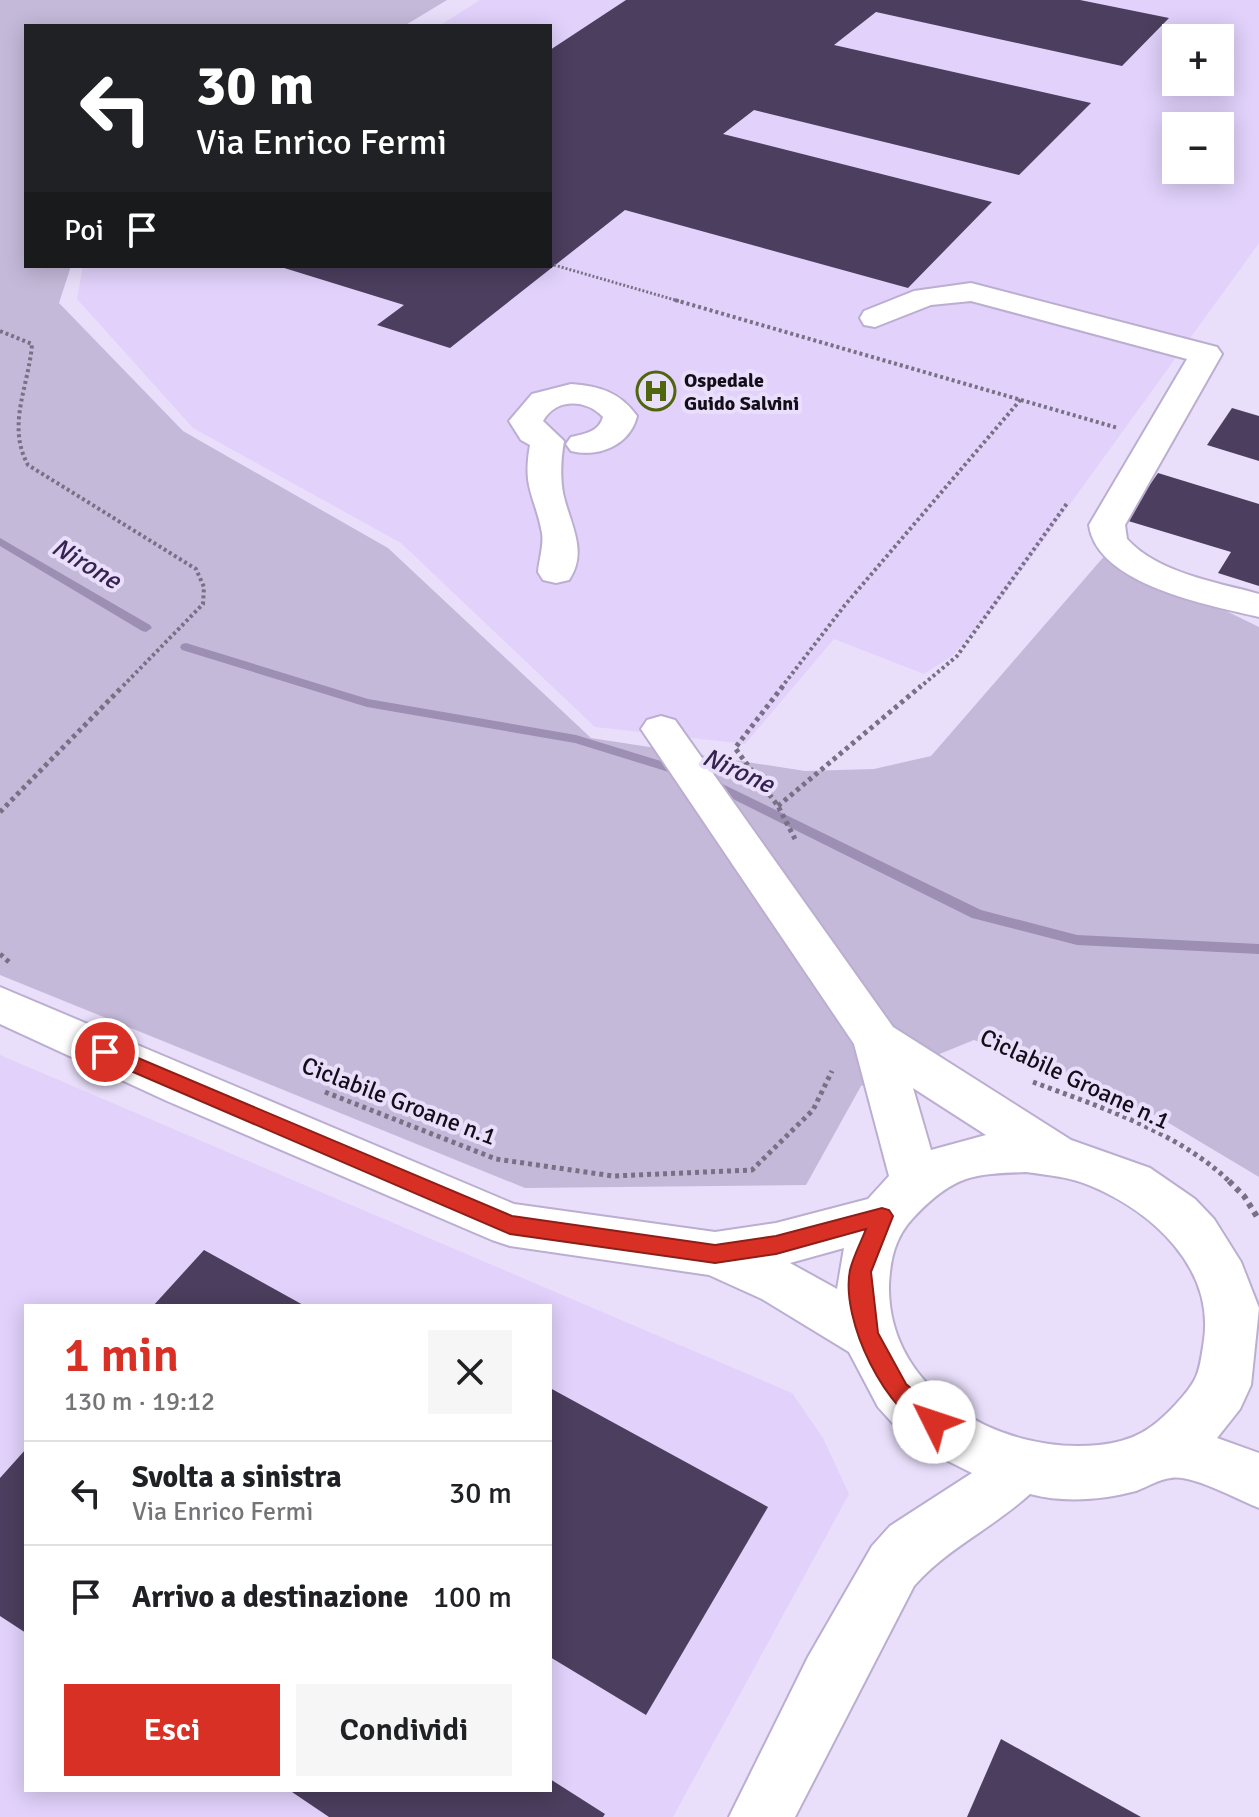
<!DOCTYPE html>
<html lang="it">
<head>
<meta charset="utf-8">
<style>
  :root { --surface:#fff; --page:#f6f6f6; --text:#202124; --muted:#757577; --line:#e0e0e0; --accent:#d93025 }
  body { margin:0; font-family:Signika,sans-serif; background:var(--page); color:var(--text); height:100vh; display:flex; flex-direction:column; font-size:30px; white-space:nowrap }
  * { box-sizing:border-box; margin:0 }
  p { font-size:26px; color:var(--muted) }
  .icon { flex:none; width:44px; height:44px; fill:none; stroke:currentColor; stroke-width:2; stroke-linecap:round; stroke-linejoin:round }
  .map { position:relative; flex:1; overflow:hidden }
  .details { position:absolute; left:24px; top:1304px; width:528px; height:488px; display:flex; flex-direction:column; background:var(--surface); border-radius:0px; box-shadow:0 4px 20px #0003 }
  .details>* { flex:none }
  .banner { position:absolute; left:24px; top:24px; width:528px; height:244px; border-radius:0px; box-shadow:0 4px 20px #0003; background:#202124; color:#fff; overflow:hidden }
  .tools { position:absolute; left:1162px; top:24px; display:grid; gap:16px }
  .tools a { display:grid; place-items:center; width:72px; height:72px; border-radius:0px; background:var(--surface); box-shadow:0 4px 20px #0003; font-size:40px }
  .pin { position:absolute; display:grid; place-items:center; width:68px; height:68px; color:#fff; margin:-34px; border:4px solid #fff; border-radius:50%; box-shadow:0 2px 8px #0007 }
  .me { position:absolute; width:88px; margin:-44px; rotate:311deg; stroke-linejoin:round; filter:drop-shadow(0 0 6px #0008) }
  .turn { display:flex; align-items:center; gap:28px; height:168px; padding:0 40px; font-size:36px }
  .turn .icon { width:104px; height:104px; stroke-width:2.5 }
  .turn b { display:block; font-size:56px; line-height:68px }
  .then { display:flex; align-items:center; height:76px; padding:0 40px; background:#0003; gap:16px; font-size:30px }
  .round { display:grid; place-items:center; flex:none; width:84px; height:84px; border-radius:0px; background:var(--page) }
  .headline { display:flex; align-items:center; justify-content:space-between; height:136px; padding:0 40px }
  h1 { font-size:48px; font-weight:600; line-height:60px; color:var(--accent) }
  .button { display:flex; gap:16px; margin-top:auto; padding:16px 40px }
  .button a { flex:1; height:92px; border-radius:0px; background:var(--accent); color:#fff; font-size:32px; font-weight:600; line-height:92px; text-align:center }
  .button a+a { background:var(--page); color:var(--text) }
  ul { padding:0; list-style:none }
  li { display:flex; align-items:center; gap:24px; height:104px; padding:0 40px; border-top:2px solid var(--line) }
  li div { flex:1 }
  li b { display:block; font-size:30px }
  li em { font-style:normal }
  .map>svg:first-child { display:block }
</style>
</head>
<body>
<div class="map">
<svg width="1259" height="1817" viewBox="0 0 1259 1817">
  <rect width="100%" height="100%" fill="#e9dffb"/>
  <g fill="#e1d1fb" fill-rule="evenodd">
    <path d="M480 0H1259V243L997 605 952 656 924 674 834 639 745 744 595 727 401 543 193 428 77 299 83 266H550V26H439ZM1176 38H1220V82H1176ZM1176 126H1220V170H1176Z"/>
    <path d="M0 1055 792 1393 823 1438 849 1494 673 1817H0ZM26 1306H550V1790H26Z"/>
  </g>
  <polygon fill="#c5b9d9" points="0,0 447,0 404,26 26,26 26,266 71,266 59,303 183,431 388,548 591,738 805,771 874,769 931,756 1107,553 1259,627 1259,1177 1157,1116 974,1040 861,1086 806,1185 525,1188 0,975"/>
  <g fill="none" stroke-linecap="round" stroke-linejoin="round">
    <g fill="#9d8fb3" fill-rule="evenodd">
      <polygon points="0,538 150,625 152,628 146,632 142,631 0,546"/>
      <polygon points="186,643 368,699 576,735 690,770 692,773 685,777 575,743 367,707 182,650 180,647 182,644"/>
      <polygon points="708,777 981,910 1077,935 1259,944 1259,954 1077,945 972,918 703,784 701,781"/>
    </g>
  </g>
  <g fill="#4b3e5e">
    <polygon points="626,0 1080,0 1169,18 1122,66 876,12 834,45 1091,103 1019,175 754,110 723,134 992,202 908,288 625,210 450,348 377,325 404,305 281,267 550,266 550,50"/>
    <polygon points="1232,408 1259,416 1259,461 1207,445"/>
    <polygon points="1158,473 1259,504 1259,586 1218,573 1231,552 1125,520"/>
    <polygon points="204,1250 305,1306 153,1306"/>
    <polygon points="550,1388 768,1507 646,1715 550,1657"/>
    <polygon points="26,1449 26,1633 0,1616 0,1478"/>
    <polygon points="1001,1739 1141,1817 967,1817"/>
    <polygon points="550,1779 605,1814 603,1817 329,1817 289,1790 550,1790"/>
  </g>
  <g fill="none" stroke-linecap="round" stroke-linejoin="round">
    <defs>
      <g id="minor">
        <path d="M971 283 1217 347 1222 354 1125 525 1127 539C1158 573 1216 582 1259 594V617C1209 605 1097 585 1089 525L1187 359 971 301 931 305 875 327 864 325 860 318 864 311 914 291Z"/>
        <path d="M571 384C599 386 620 392 637 416 630 445 599 458 571 451L566 444 571 437C584 434 599 432 603 417 586 399 556 398 543 421L564 441C561 459 560 475 563 493 569 522 589 551 569 580L556 583 543 580 538 572C539 560 544 545 542 533 535 495 522 489 530 445L521 440 509 421 532 394Z"/>
        <path d="M661 716 675 720 893 1027 1071 1140 1150 1168 1195 1199 1214 1219 1241 1262 1259 1308 1251 1385 1240 1409 1217 1438 1259 1453V1508C1238 1500 1192 1474 1171 1478 1159 1479 1147 1487 1136 1491 1102 1500 1064 1503 1030 1494 993 1528 946 1549 914 1586L795 1817H729L808 1657 872 1546 890 1526 972 1473 932 1453 897 1428 878 1407 849 1352 762 1299 709 1275 510 1246 492 1240 167 1101 0 1024V987L514 1204 715 1232 776 1223 868 1199 889 1176 854 1044 641 729 647 720ZM913 1088 986 1135 931 1150ZM1026 1172C1048 1175 1071 1177 1091 1186 1153 1212 1214 1268 1204 1340 1199 1373 1199 1379 1176 1404 1152 1430 1134 1441 1099 1445 1003 1455 887 1393 889 1285 890 1260 895 1237 913 1218 927 1203 945 1186 966 1179 985 1173 1006 1173 1026 1172ZM844 1248 837 1289 790 1263Z"/>
      </g>
    </defs>
    <use href="#minor" stroke="#bbaed0" stroke-width="4"/>
    <polyline stroke="#787185" stroke-width="3" stroke-dasharray="2 2" stroke-linecap="butt" points="554,265 682,302"/>
    <g stroke="#787185" stroke-width="4" stroke-dasharray="3 3" stroke-linecap="butt">
      <polyline points="675,300 1118,428"/>
      <path d="M0 331 32 344C29 386 6 425 28 465L196 569 204 587 203 604 121 688"/>
      <polyline points="781,688 845,605 1022,398"/>
      <polyline points="919,688 957,656 1068,502"/>
    </g>
    <g stroke="#787185" stroke-width="5" stroke-dasharray="4 4" stroke-linecap="butt">
      <polyline points="783,686 735,748 778,806 795,839"/>
      <polyline points="778,806 921,686"/>
      <polyline points="0,812 123,686"/>
      <polyline points="0,954 9,962"/>
      <path d="M1033 1082C1100 1107 1179 1132 1231 1183"/>
      <polyline points="325,1092 496,1159 613,1176 752,1170 813,1110 832,1071"/>
    </g>
    <polyline stroke="#787185" stroke-width="6" stroke-dasharray="5 5" stroke-linecap="butt" points="1229,1181 1244,1196 1259,1220"/>
    <use href="#minor" fill="#fff" fill-rule="evenodd"/>
  </g>
  <path fill="#d93025" stroke="#8d1f18" stroke-width="2" d="M105 1044 512 1216 715 1245 776 1236 882 1208 889 1210 893 1216 871 1272 878 1333 906 1384 942 1415 946 1422 942 1430 934 1433C886 1415 840 1320 850 1270 853 1257 861 1242 866 1229L776 1254 715 1263 510 1234 98 1057 96 1052Z"/>
  <defs>
    <symbol id="hospital-ring" viewBox="-11 -11 22 22"><circle r="9.5" fill="#e9dffb" stroke="#51640e" stroke-width="1.5"/><path d="M-5-5h3v3.5h4V-5h3V5h-3V1.5h-4V5h-3Z" fill="#51640e"/></symbol>
  </defs>
  <g fill-rule="evenodd">
    <use href="#hospital-ring" x="634" y="369" width="44" height="44"/>
  </g>
  <g text-anchor="middle" dominant-baseline="central" stroke-width="8" stroke-linejoin="round" paint-order="stroke">
    <g font-size="20" font-weight="bold" fill="#130e1a" stroke="#e9dffb" text-anchor="start">
      <text x="684" y="380">Ospedale<tspan x="684" dy="23">Guido Salvini</tspan></text>
    </g>
    <g font-size="24" fill="#130e1a" stroke="#e9dffb">
      <text transform="translate(1075 1079) rotate(25)">Ciclabile Groane n.1</text>
      <text transform="translate(399 1101) rotate(21)">Ciclabile Groane n.1</text>
    </g>
    <g font-size="26" font-style="italic" fill="#362150" stroke="#e9dffb">
      <text transform="translate(86 564) rotate(31)">Nirone</text>
      <text transform="translate(738 771) rotate(24)">Nirone</text>
    </g>
  </g>
</svg>
<div class="tools">
<a>+</a>
<a>−</a>
</div>
<div class="pin" style="left:105px;top:1052px;background:#d93025"><svg class="icon" aria-label="arrive" viewBox="0 0 24 24"><path d="M6 21V4h12l-3 4 3 4H6"/></svg></div>
<svg class="me" style="left:934px;top:1422px" viewBox="-20 -20 40 40"><circle r="19" fill="#fff"/><path d="M0-13L10 11 0 6-10 11z" fill="#d93025"/></svg>
<div class="banner">
<div class="turn"><svg class="icon" aria-label="left" viewBox="0 0 24 24"><path d="M17 20v-9H6M10 6l-5 5 5 5"/></svg><div><b>30 m</b>Via Enrico Fermi</div></div>
<div class="then">Poi<svg class="icon" aria-label="arrive" viewBox="0 0 24 24"><path d="M6 21V4h12l-3 4 3 4H6"/></svg></div>
</div>
<section class="details">
<div class="headline"><div><h1>1 min</h1><p>130 m · 19:12</p></div><a class="round"><svg class="icon" aria-label="close" viewBox="0 0 24 24"><path d="M6 6l12 12M18 6L6 18"/></svg></a></div>
<ul>
<li><svg class="icon" aria-label="left" viewBox="0 0 24 24"><path d="M17 20v-9H6M10 6l-5 5 5 5"/></svg><div><b>Svolta a sinistra</b><p>Via Enrico Fermi</p></div><em>30 m</em></li>
<li><svg class="icon" aria-label="arrive" viewBox="0 0 24 24"><path d="M6 21V4h12l-3 4 3 4H6"/></svg><div><b>Arrivo a destinazione</b></div><em>100 m</em></li>
</ul>
<div class="button"><a>Esci</a><a>Condividi</a></div>
</section>
</div>
</body>
</html>
